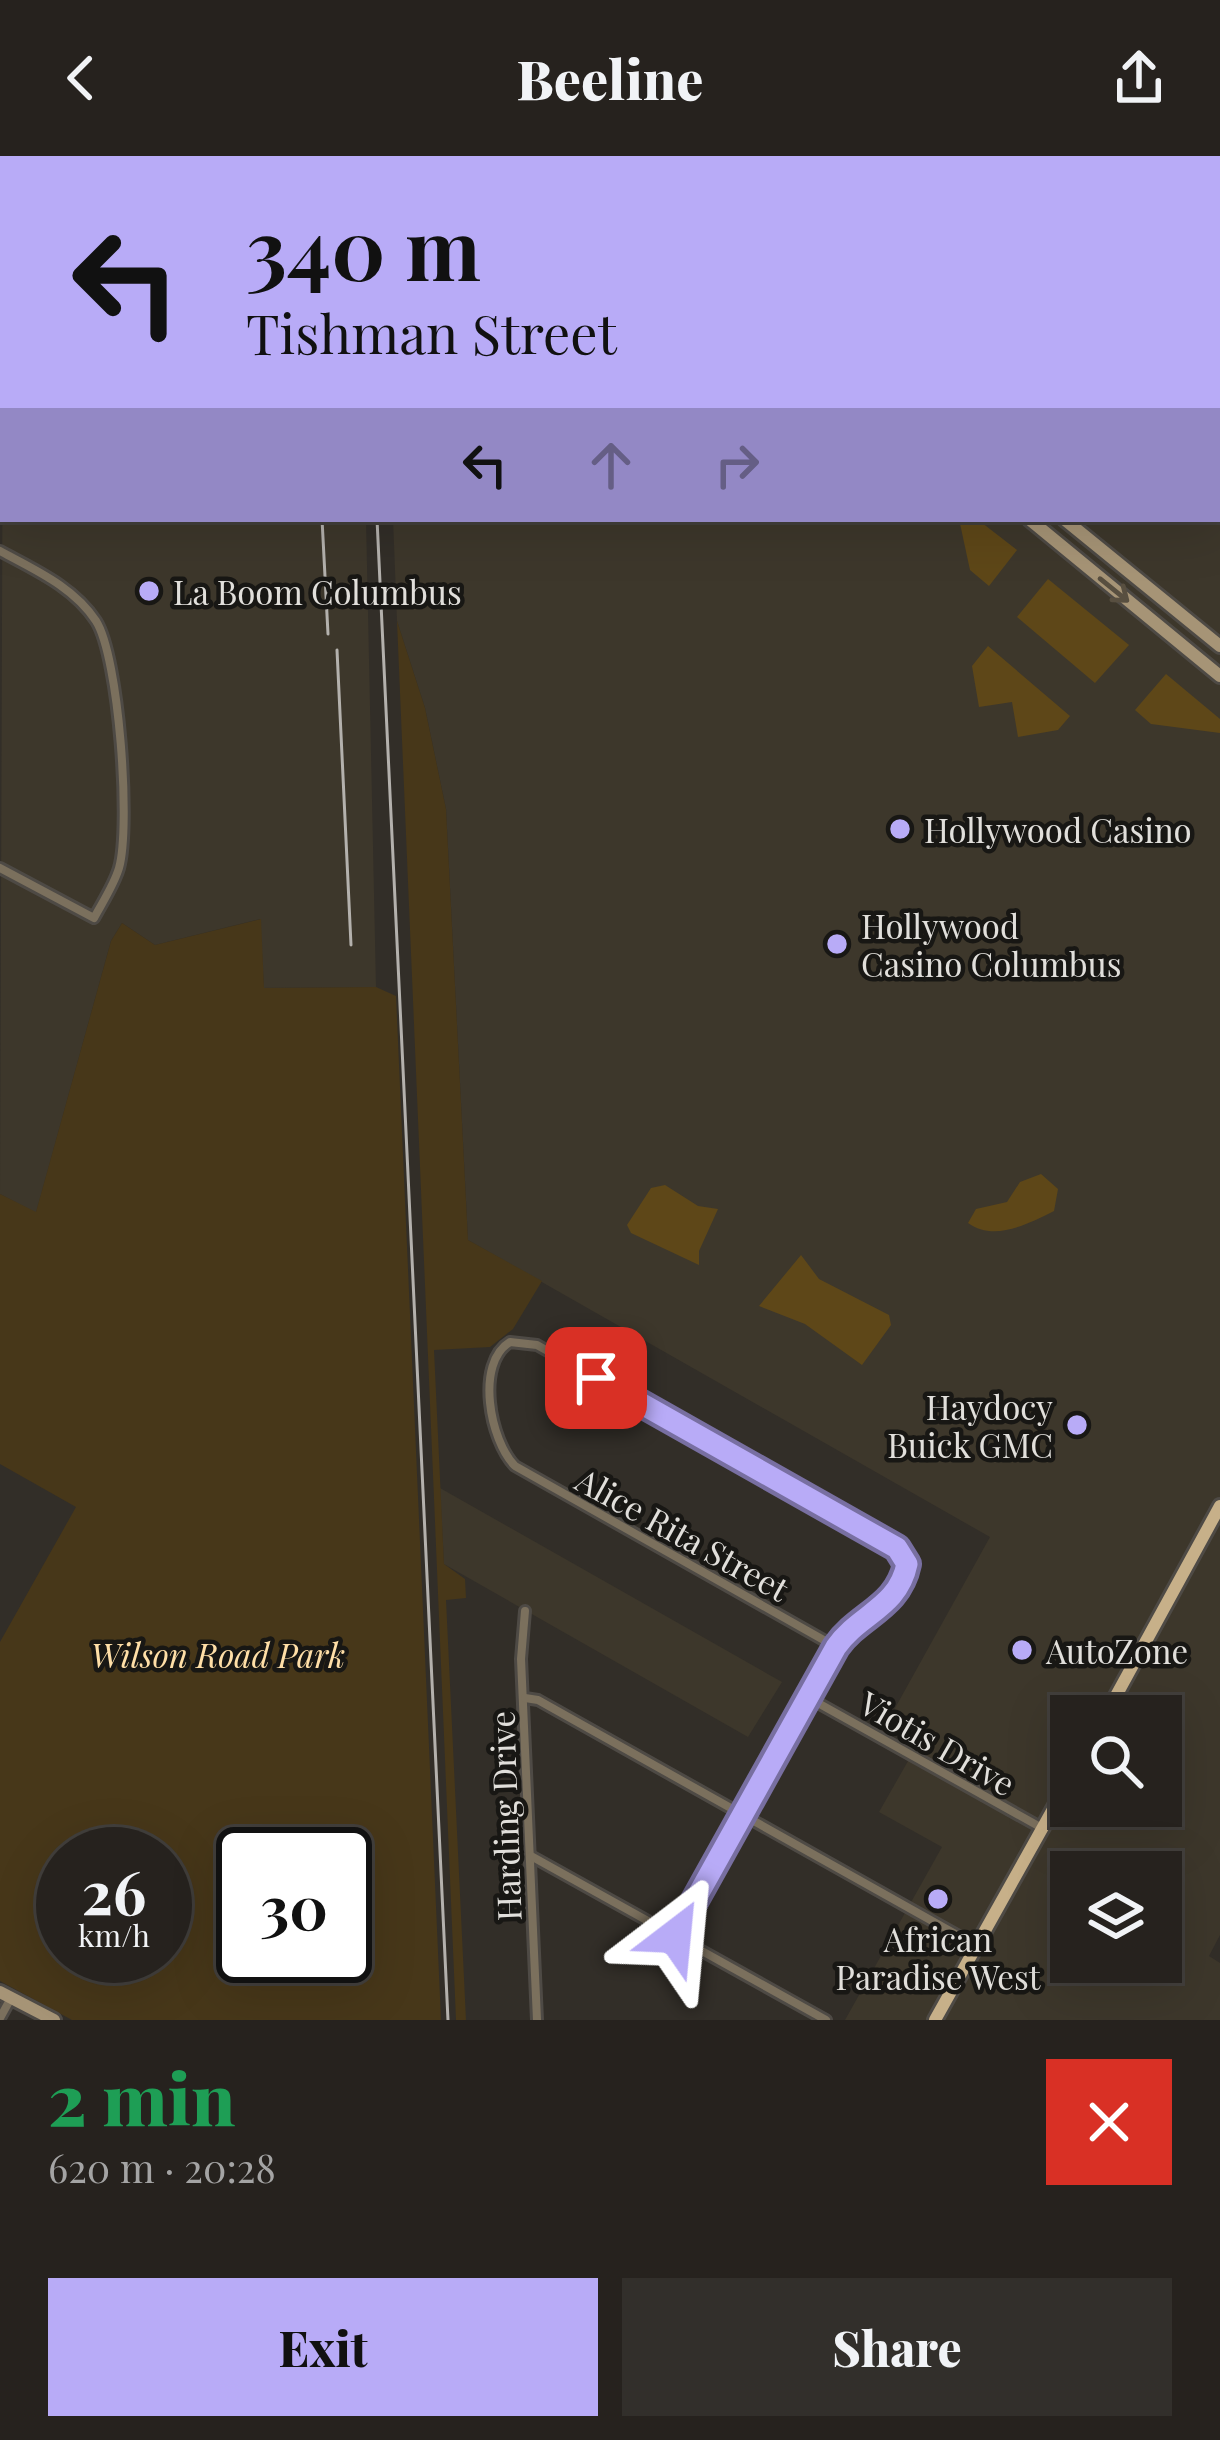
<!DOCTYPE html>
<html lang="en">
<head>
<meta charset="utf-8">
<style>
  :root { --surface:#26221e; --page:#322f2b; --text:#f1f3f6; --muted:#a4a4a4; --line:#423f3c; --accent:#b8abf7 }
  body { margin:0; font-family:"Playfair Display",serif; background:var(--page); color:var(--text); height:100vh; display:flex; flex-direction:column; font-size:45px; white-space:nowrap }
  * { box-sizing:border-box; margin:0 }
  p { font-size:39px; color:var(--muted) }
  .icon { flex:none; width:66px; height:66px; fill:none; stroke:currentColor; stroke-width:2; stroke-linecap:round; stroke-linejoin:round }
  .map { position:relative; height:1864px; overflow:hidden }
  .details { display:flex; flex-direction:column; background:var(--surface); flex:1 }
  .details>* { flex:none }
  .hud { position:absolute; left:0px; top:0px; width:1221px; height:366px; box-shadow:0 12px 48px #0002,0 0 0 3px var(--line); background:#b8abf7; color:#111; overflow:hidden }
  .controls { position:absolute; left:1050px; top:1539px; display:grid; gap:24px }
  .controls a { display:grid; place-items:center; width:132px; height:132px; border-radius:0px; background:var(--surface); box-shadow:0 12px 48px #0002,0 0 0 3px var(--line); font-size:60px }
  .speed { position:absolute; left:36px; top:1671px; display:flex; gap:24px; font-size:60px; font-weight:700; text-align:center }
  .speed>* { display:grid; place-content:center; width:156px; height:156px; border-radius:50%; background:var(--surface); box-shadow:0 12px 48px #0002,0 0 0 3px var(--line); line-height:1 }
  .speed small { font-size:30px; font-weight:400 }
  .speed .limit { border:6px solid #111; border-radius:18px; background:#fff; color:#111 }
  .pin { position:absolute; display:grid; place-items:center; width:102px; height:102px; color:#fff; margin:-51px; border-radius:24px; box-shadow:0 6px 18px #0006 }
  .me { position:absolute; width:132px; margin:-66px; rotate:29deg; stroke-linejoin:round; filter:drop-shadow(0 0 9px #0008) }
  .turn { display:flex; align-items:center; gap:42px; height:252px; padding:0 48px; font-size:54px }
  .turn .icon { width:156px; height:156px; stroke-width:2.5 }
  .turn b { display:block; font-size:84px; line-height:102px }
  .lanes { display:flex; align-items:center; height:114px; padding:0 48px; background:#0003; justify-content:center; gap:60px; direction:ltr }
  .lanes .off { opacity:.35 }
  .round { display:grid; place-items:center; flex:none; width:126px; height:126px; border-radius:0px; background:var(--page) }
  .headline { display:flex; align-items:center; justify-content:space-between; height:204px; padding:0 48px }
  h1 { font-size:72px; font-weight:800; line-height:90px; color:#1e9e55 }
  .action { display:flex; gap:24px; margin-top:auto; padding:24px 48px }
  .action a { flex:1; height:138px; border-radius:0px; background:var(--accent); color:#111; font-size:48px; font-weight:800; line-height:138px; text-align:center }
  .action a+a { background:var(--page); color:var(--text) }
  header { display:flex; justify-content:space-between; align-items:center; height:156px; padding:0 48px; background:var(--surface); font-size:54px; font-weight:800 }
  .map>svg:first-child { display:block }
</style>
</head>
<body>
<header><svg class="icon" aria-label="back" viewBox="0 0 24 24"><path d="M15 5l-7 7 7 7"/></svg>Beeline<svg class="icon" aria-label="share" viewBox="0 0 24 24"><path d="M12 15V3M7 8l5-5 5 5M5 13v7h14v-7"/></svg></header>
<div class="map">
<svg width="1220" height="1864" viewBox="0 0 1220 1864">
  <rect width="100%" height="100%" fill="#322e28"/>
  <g fill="#3d372b" fill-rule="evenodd">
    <polygon points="377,0 837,0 840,3 377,3"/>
    <path d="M985 0H1220V1779L1209 1800 1220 1807V1864H845L942 1691 879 1656 916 1591 884 1572 990 1381 468 1084 446 653 425 552 397 465 393 363H1218V3ZM1071 1560H1161V1650H1071ZM1071 1716H1161V1806H1071Z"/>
    <polygon points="3,172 3,363 366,363 376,831 264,832 260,763 155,789 122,767 111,785 36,1057 0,1038"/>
    <polygon points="440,1332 782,1526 748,1581 444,1408"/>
  </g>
  <g fill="#473719" fill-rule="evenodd">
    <polygon points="397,465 425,552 446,653 468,1084 542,1125 513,1173 490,1191 434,1194 444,1408 465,1423 466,1442 446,1444 466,1864 456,1864"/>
    <path d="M261 763 264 832 376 831 396 840 441 1864H72L0 1825V1486L76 1351 0 1308V1038L36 1056 111 785 122 767 155 789ZM63 1698H165V1800H63ZM345 1698V1800H243V1698Z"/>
  </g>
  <g fill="#5e4718">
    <polygon points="959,363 977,363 1017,394 989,430 970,414"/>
    <polygon points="1048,423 1129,489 1095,527 1017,461"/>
    <polygon points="988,490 1070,560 1058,574 1018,581 1012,546 979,551 972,510"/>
    <polygon points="1166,518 1220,563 1220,577 1151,568 1135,554"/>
    <path d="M1041 1018 1058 1033 1054 1055C1028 1068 994 1086 968 1067L976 1053 1007 1046 1020 1026Z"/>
    <polygon points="665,1029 698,1050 718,1053 699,1095 699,1109 631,1077 627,1069 651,1032"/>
    <polygon points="801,1099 819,1123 889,1159 891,1169 862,1209 805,1168 759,1150"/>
  </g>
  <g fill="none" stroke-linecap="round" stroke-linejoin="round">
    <defs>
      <g id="street">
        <polyline points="42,0 44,3"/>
        <polyline points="908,0 912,3"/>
        <polyline points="933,3 936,0"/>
        <path d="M0 395C35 414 74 431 96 465 119 501 131 670 119 712 114 729 102 747 94 762L0 712"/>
        <polyline points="525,1455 521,1503 537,1864"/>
        <polyline points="525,1542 538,1544 975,1789"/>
        <polyline points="809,1542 1042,1672"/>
        <polyline points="531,1700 826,1864"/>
        <path d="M675 1781 836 1491C859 1458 898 1452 907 1408L897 1392 537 1189 510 1186C475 1207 490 1285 515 1310L836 1491"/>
        <polyline points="0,1862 11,1842"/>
      </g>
      <g id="secondary">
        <polyline points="623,0 626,3"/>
        <polyline points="95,3 96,0"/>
        <polyline points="0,170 3,165"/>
        <polyline points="1029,363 1220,520"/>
        <polyline points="1064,363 1220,490"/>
        <polyline points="0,1836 54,1864"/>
      </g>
      <g id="primary">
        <polyline points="1105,1560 1220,1350"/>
        <polyline points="935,1864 1071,1621"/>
      </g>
    </defs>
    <use href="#street" stroke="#4e4a45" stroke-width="14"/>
    <use href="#secondary" stroke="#4e4a45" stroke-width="18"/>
    <use href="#primary" stroke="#4e4a45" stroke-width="18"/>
    <use href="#street" stroke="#7b705d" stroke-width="8"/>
    <use href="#secondary" stroke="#a69476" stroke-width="12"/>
    <use href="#primary" stroke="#c7b089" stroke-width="12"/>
    <g stroke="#b4b1ad" stroke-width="3">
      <polyline points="360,0 360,3"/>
      <polyline points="322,363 328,478"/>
      <polyline points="377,363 448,1864"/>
      <polyline points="337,494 351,789"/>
    </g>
  </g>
  <defs><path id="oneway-shaft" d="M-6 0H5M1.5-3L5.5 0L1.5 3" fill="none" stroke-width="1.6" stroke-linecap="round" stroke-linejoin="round" transform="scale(3)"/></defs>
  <use stroke="#584f40" href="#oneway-shaft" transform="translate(1114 434) rotate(39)"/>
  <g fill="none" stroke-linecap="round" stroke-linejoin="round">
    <defs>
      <path id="route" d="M596 1222 897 1392 907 1408C898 1452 859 1458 836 1491L675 1780"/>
    </defs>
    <use href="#route" stroke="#786fa1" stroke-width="30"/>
    <use href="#route" stroke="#b8abf7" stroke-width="21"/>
  </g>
  <g fill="#b8abf7" stroke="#181714" stroke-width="4.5">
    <circle cx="149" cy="435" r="12"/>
    <circle cx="900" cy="673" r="12"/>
    <circle cx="837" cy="788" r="12"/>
    <circle cx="1077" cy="1269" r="12"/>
    <circle cx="1022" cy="1494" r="12"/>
    <circle cx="938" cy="1743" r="12"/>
  </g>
  <g text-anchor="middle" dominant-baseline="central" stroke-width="9" stroke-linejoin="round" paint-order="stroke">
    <g font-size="33" fill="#e1dfdb" stroke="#181714" text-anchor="start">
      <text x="173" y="435">La Boom Columbus</text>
      <text x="924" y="673">Hollywood Casino</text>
      <text x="861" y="769">Hollywood<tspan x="861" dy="38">Casino Columbus</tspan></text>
      <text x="1053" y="1250" text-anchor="end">Haydocy<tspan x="1053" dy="38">Buick GMC</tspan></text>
      <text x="1046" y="1494">AutoZone</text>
      <text x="938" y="1782" text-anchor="middle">African<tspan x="938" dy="38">Paradise West</tspan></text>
    </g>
    <g font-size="33" fill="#e1dfdb" stroke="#181714">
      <text transform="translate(683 1377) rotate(29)">Alice Rita Street</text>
      <text transform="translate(938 1586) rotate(30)">Viotis Drive</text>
      <text transform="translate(504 1660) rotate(-92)">Harding Drive</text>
    </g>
    <g font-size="33" font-style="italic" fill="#ffdfa7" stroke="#181714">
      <text x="218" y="1498">Wilson Road Park</text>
    </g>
  </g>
</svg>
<div class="controls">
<a><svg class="icon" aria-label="search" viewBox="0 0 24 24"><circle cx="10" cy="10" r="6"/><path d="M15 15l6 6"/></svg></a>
<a><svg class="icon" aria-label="layers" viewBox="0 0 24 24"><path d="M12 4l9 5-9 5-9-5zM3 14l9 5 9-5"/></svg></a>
</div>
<div class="speed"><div>26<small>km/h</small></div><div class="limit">30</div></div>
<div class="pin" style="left:596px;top:1222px;background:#d93025"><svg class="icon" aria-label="arrive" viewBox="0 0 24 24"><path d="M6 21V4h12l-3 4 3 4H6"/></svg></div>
<svg class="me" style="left:675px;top:1780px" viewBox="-20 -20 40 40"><path d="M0-17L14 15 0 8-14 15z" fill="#b8abf7" stroke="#fff" stroke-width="4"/></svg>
<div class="hud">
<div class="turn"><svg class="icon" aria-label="left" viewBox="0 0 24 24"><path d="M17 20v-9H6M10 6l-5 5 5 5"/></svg><div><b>340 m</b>Tishman Street</div></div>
<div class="lanes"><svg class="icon" aria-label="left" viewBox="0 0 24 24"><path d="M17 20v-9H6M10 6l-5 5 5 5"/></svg><svg class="icon off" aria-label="ahead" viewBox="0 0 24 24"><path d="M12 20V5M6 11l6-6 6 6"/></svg><svg class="icon off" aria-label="right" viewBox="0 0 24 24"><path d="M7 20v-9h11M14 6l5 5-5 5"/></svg></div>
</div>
</div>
<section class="details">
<div class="headline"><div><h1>2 min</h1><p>620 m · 20:28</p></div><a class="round" style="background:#d93025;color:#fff"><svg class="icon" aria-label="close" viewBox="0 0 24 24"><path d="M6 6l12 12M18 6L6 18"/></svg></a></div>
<div class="action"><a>Exit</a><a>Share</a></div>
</section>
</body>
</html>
